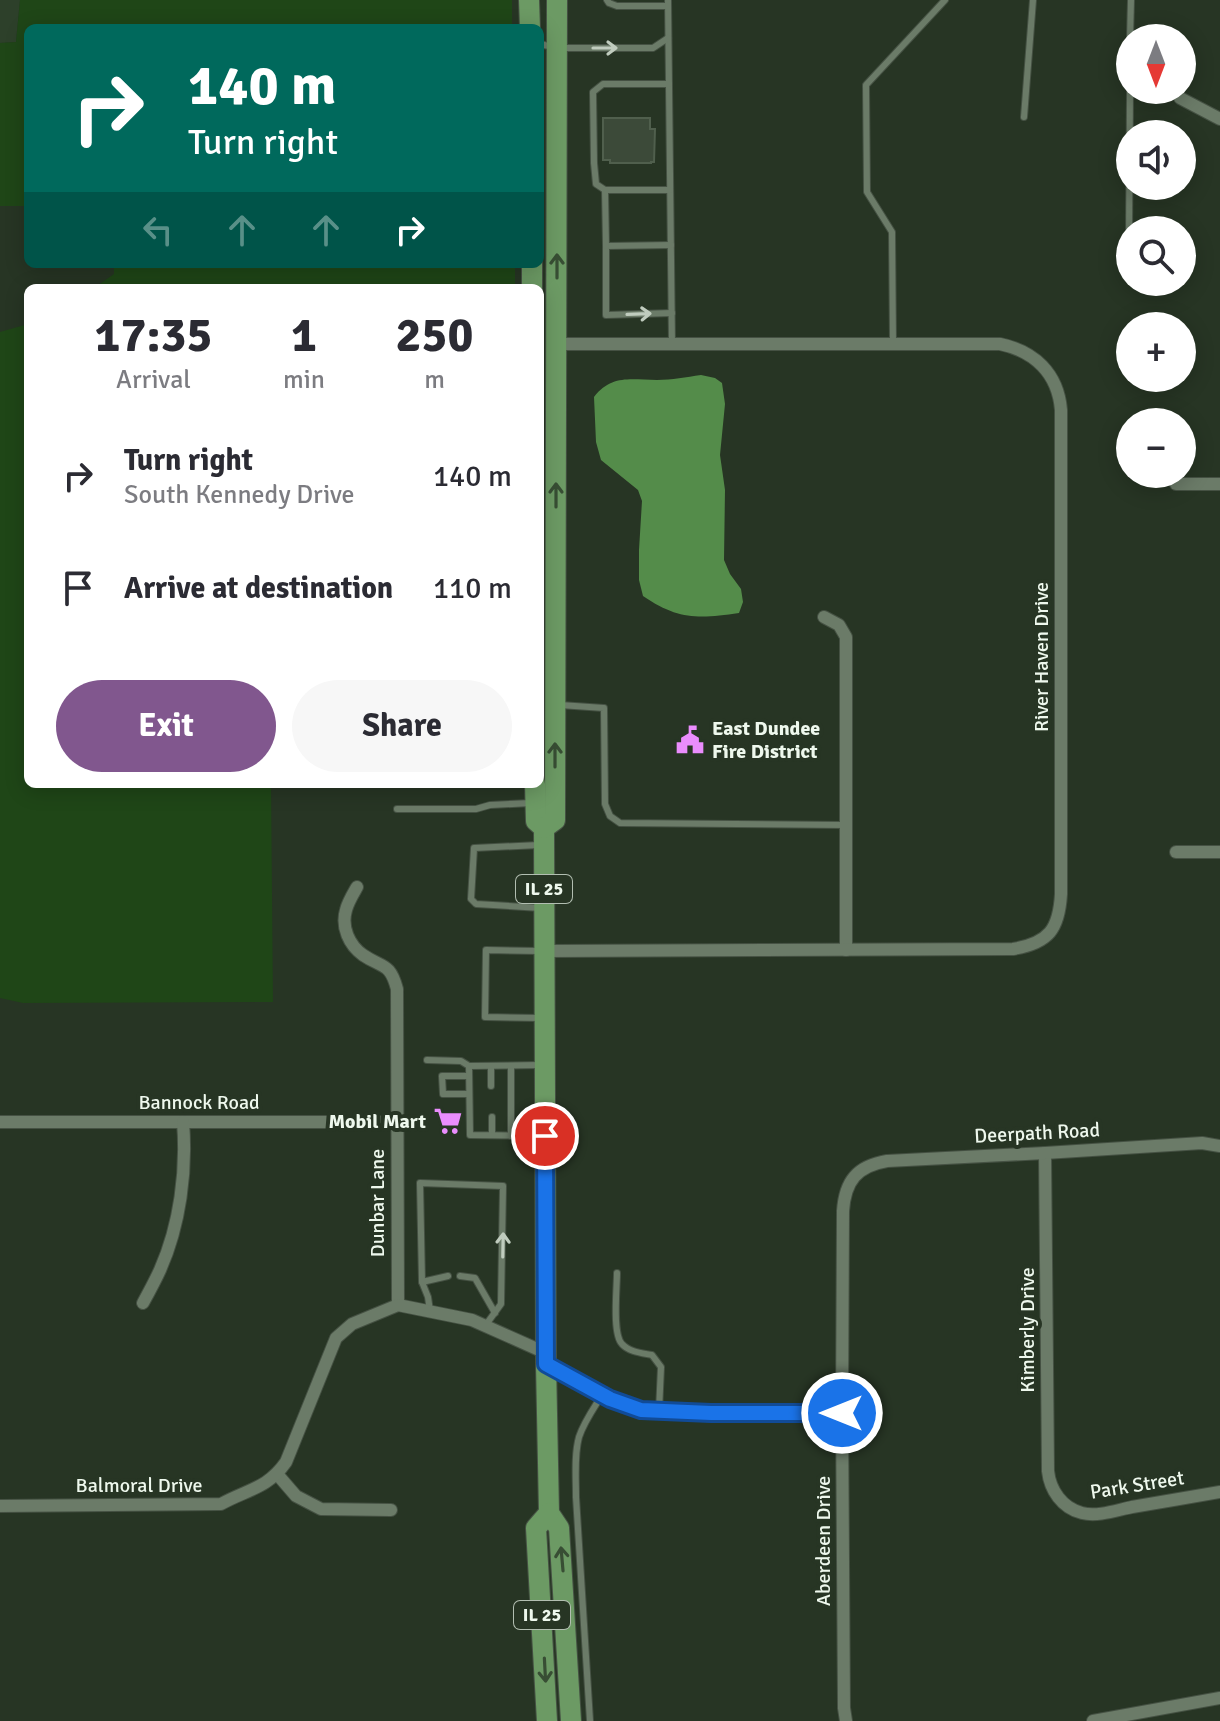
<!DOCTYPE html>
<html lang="en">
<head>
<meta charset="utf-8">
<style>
  :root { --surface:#fff; --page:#f7f7f7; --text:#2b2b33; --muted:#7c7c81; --accent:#81578e }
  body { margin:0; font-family:Signika,sans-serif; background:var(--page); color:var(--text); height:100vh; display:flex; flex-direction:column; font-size:30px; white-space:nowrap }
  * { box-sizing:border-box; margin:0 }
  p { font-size:26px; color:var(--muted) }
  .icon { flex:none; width:44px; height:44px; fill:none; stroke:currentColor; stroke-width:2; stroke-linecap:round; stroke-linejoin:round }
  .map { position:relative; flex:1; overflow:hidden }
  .sheet { position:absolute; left:24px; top:284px; width:520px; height:504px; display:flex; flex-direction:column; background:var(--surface); border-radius:12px; box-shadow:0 4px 20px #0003 }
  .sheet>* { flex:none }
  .guide { position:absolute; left:24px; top:24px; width:520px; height:244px; border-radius:12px; box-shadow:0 4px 20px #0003; background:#00695c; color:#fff; overflow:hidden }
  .needle { width:52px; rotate:180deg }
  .tools { position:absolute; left:1116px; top:24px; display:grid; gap:16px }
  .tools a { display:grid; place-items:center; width:80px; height:80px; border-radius:50%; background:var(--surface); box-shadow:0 4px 20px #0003; font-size:40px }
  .pin { position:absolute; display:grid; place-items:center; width:68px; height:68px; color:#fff; margin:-34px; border:4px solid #fff; border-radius:50%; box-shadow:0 2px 8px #0007 }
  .me { position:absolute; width:88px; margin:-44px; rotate:270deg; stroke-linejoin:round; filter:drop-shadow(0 0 6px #0008) }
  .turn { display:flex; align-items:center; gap:28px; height:168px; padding:0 32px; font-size:36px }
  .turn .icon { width:104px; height:104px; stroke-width:2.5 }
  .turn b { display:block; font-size:56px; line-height:68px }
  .lanes { display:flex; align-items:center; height:76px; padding:0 32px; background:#0003; justify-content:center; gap:40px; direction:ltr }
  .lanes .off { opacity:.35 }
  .eta { display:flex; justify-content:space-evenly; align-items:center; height:136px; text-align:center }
  .eta b { font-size:48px; font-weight:700; line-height:56px }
  .button { display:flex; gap:16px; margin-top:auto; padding:16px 32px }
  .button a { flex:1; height:92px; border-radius:48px; background:var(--accent); color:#fff; font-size:32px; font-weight:700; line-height:92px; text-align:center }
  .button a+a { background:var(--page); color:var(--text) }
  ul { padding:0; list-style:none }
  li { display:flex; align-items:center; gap:24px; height:112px; padding:0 32px }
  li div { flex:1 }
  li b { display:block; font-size:30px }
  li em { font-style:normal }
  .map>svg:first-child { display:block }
</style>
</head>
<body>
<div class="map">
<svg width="1220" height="1721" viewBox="0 0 1220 1721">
  <rect width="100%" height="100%" fill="#273524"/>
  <polygon fill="#2d402a" points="0,0 20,0 16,42 0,43"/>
  <g fill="#1f4617">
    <polygon points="20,0 512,0 512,28 28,28 28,206 0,206 0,43 16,42"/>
    <polygon points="114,264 515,264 515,288 94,288 114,274"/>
    <polygon points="28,324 28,784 271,784 273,1002 23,1003 0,998 0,332"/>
  </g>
  <path fill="#548c4a" d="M701 375 715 378 722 383 725 404 720 455 725 490 724 560 730 574 741 589 743 602 739 613C699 619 678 620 643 596L639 580V550L642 501 638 490 601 460 596 442 594 397C612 374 631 380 657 380 672 380 686 377 701 375Z"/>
  <polygon fill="#3c4a39" stroke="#505f4d" stroke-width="2" points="603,118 650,118 650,129 655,129 654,162 651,162 651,163 610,163 610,160 603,160"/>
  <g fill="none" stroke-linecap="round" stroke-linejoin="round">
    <defs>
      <g id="lane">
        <polyline points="607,0 609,3 617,6 668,6"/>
        <polyline points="668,0 672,345"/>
        <polyline points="1130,38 1131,0"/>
        <polyline points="540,44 557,48 653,48 668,38"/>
        <polyline points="1024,117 1033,0"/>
        <polyline points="605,190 596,184 594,163 593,92 603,84 669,84"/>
        <polyline points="1129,241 1130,90"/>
        <polyline points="671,245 606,246 606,315 672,313"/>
        <polyline points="606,246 605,190 670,190"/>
        <polyline points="893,344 892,232 867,192 866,85 945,0"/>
        <polyline points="560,705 604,708 605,804 610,816 620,823 846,825"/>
        <polyline points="397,809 476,809 490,805 531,803"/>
        <polyline points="539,845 474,848 471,899 476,904 541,908"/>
        <polyline points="540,951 486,950 485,1017 541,1018"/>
        <polyline points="427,1060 461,1061 469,1066"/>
        <polyline points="491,1066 491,1086"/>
        <polyline points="511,1066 511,1136"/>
        <polyline points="469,1076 442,1076 443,1094 469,1094"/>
        <polyline points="492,1117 492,1135"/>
        <polyline points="541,1136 470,1135 469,1066 541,1065"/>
        <path d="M617 1273C617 1288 612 1334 622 1344 629 1352 642 1353 652 1355L661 1367 659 1411"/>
        <polyline points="460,1276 475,1278 495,1313"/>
        <polyline points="422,1282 448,1276"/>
        <polyline points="430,1311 428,1297 422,1282 420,1183 503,1186 501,1304 485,1326"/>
        <path d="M590 1721 576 1497C576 1478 574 1455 579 1437 584 1422 594 1408 602 1395"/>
      </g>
      <g id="street">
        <polyline points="1180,98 1220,119"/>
        <polyline points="1176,484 1220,484"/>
        <polyline points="824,617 839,625 846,637 846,950"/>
        <polyline points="1176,852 1220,852"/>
        <path d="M357 887C353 894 348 902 346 910 341 927 349 945 363 955 382 968 390 962 397 989L398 1305"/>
        <path d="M545 951 1013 949C1049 943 1059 929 1061 894V410C1058 373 1034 351 1000 344H557"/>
        <polyline points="0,1122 397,1122"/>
        <path d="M1045 1153 1048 1471C1050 1490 1062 1508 1082 1513 1098 1517 1117 1510 1132 1507 1161 1502 1191 1497 1220 1492"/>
        <path d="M143 1303C149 1292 155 1281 160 1270 180 1225 187 1171 183 1122"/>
        <polyline points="546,1364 602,1395 636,1409 674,1412 842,1413"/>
        <polyline points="277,1474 296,1496 321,1509 391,1510"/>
        <path d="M0 1506 221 1504C248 1489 267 1489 286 1462L336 1338 352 1324 398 1305 472 1320 546 1353"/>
        <path d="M846 1721 844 1708 842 1413 843 1211C845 1181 857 1166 887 1161L1045 1153 1202 1143 1220 1146"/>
        <polyline points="1093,1721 1220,1698"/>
      </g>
      <g id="primary">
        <polyline points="529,0 530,28"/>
        <polyline points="532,264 532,288"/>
        <polyline points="535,784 536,821 544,828 546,1364 549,1513 559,1528 571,1721"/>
        <polyline points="544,828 555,820 557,0"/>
        <polyline points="547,1721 536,1528 549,1513"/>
      </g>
    </defs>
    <use href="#lane" stroke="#455143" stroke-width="8"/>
    <use href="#street" stroke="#455143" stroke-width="14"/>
    <use href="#primary" stroke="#455143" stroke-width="22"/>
    <use href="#lane" stroke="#6b7b68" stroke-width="6"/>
    <use href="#street" stroke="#6b7b68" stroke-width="12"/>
    <use href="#primary" stroke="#6c9a64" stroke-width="20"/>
  </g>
  <defs><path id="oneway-shaft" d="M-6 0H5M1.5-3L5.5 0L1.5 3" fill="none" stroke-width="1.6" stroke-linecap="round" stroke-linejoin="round" transform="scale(2)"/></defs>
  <g stroke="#c0ccbe">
    <use href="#oneway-shaft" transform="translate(605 48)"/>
    <use href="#oneway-shaft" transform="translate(639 314) rotate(-2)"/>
    <use href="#oneway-shaft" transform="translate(503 1245) rotate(-89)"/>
  </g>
  <g stroke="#384e34">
    <use href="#oneway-shaft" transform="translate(557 266) rotate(-90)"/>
    <use href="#oneway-shaft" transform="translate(556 495) rotate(-90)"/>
    <use href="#oneway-shaft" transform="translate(555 755) rotate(-90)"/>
    <use href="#oneway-shaft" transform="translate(562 1559) rotate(-95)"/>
    <use href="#oneway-shaft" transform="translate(545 1670) rotate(87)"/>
  </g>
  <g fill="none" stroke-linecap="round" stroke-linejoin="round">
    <defs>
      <polyline id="route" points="545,1136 546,1364 610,1399 641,1410 711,1413 842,1413"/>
    </defs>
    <use href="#route" stroke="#114b97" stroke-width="20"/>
    <use href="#route" stroke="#1a73e8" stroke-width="14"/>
  </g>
  <defs>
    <symbol id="civic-bare" viewBox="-9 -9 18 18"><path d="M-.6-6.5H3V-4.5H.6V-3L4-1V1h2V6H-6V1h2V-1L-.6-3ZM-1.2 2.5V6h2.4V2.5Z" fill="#ea8dfd" stroke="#273524" stroke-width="2.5" paint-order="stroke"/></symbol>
    <symbol id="supermarket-bare" viewBox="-9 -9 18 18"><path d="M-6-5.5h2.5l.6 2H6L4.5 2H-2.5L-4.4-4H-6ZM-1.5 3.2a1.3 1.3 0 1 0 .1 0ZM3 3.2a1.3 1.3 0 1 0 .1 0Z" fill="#ea8dfd" stroke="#273524" stroke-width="2.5" paint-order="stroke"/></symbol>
  </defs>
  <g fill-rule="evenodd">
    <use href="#civic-bare" x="670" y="720" width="40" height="40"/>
    <use href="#supermarket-bare" x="428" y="1101" width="40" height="40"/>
  </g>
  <g text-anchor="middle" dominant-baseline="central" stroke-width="8" stroke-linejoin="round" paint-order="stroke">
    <g fill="#273524" stroke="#b2beb1" stroke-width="2">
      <rect x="516" y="875" width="56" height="28" rx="6"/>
      <rect x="514" y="1601" width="56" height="28" rx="6"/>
    </g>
    <g font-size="18" font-weight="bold" fill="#eef8ed">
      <text x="544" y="889">IL 25</text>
      <text x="542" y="1615">IL 25</text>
    </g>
    <g font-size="20" fill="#eef8ed" stroke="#273524">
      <text transform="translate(1041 657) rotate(-90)">River Haven Drive</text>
      <text x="199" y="1102">Bannock Road</text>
      <text transform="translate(1037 1133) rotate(-3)">Deerpath Road</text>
      <text transform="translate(377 1203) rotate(-90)">Dunbar Lane</text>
      <text transform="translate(1027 1330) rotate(-90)">Kimberly Drive</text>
      <text x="139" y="1485">Balmoral Drive</text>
      <text transform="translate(1137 1485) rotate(-9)">Park Street</text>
      <text transform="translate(823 1541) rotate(-90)">Aberdeen Drive</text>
    </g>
    <g font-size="20" font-weight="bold" fill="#eef8ed" stroke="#273524" text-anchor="start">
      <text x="712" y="728">East Dundee<tspan x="712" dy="23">Fire District</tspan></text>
      <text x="426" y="1121" text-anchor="end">Mobil Mart</text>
    </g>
  </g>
</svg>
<div class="tools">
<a><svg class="needle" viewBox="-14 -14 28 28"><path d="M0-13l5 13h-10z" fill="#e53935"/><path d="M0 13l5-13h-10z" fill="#7c7c81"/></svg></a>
<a><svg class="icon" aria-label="sound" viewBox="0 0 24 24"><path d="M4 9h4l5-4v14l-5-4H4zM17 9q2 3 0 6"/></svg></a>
<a><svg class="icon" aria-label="search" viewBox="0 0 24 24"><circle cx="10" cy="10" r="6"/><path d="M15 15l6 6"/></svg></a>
<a>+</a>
<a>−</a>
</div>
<div class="pin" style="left:545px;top:1136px;background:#d93025"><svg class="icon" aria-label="arrive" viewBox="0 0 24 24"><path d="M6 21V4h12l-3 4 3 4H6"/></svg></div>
<svg class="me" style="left:842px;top:1413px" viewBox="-20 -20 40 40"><circle r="17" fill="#1a73e8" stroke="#fff" stroke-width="3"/><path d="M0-11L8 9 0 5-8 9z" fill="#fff"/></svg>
<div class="guide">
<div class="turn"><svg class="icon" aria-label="right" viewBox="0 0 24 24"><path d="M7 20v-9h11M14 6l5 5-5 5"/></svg><div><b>140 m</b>Turn right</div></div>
<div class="lanes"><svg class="icon off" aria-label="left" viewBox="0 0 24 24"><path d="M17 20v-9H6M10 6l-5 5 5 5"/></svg><svg class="icon off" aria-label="ahead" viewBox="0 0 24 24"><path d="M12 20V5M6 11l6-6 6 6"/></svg><svg class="icon off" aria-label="ahead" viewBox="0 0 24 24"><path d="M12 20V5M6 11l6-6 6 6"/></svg><svg class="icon" aria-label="right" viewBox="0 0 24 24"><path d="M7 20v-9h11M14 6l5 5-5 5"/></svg></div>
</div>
<section class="sheet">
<div class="eta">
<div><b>17:35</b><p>Arrival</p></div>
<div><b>1</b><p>min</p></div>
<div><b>250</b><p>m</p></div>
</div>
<ul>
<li><svg class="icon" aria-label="right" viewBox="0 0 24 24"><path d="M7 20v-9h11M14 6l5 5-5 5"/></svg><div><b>Turn right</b><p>South Kennedy Drive</p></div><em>140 m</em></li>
<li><svg class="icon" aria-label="arrive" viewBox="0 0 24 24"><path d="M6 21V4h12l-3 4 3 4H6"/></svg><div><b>Arrive at destination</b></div><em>110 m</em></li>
</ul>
<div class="button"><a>Exit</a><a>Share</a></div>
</section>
</div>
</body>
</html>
